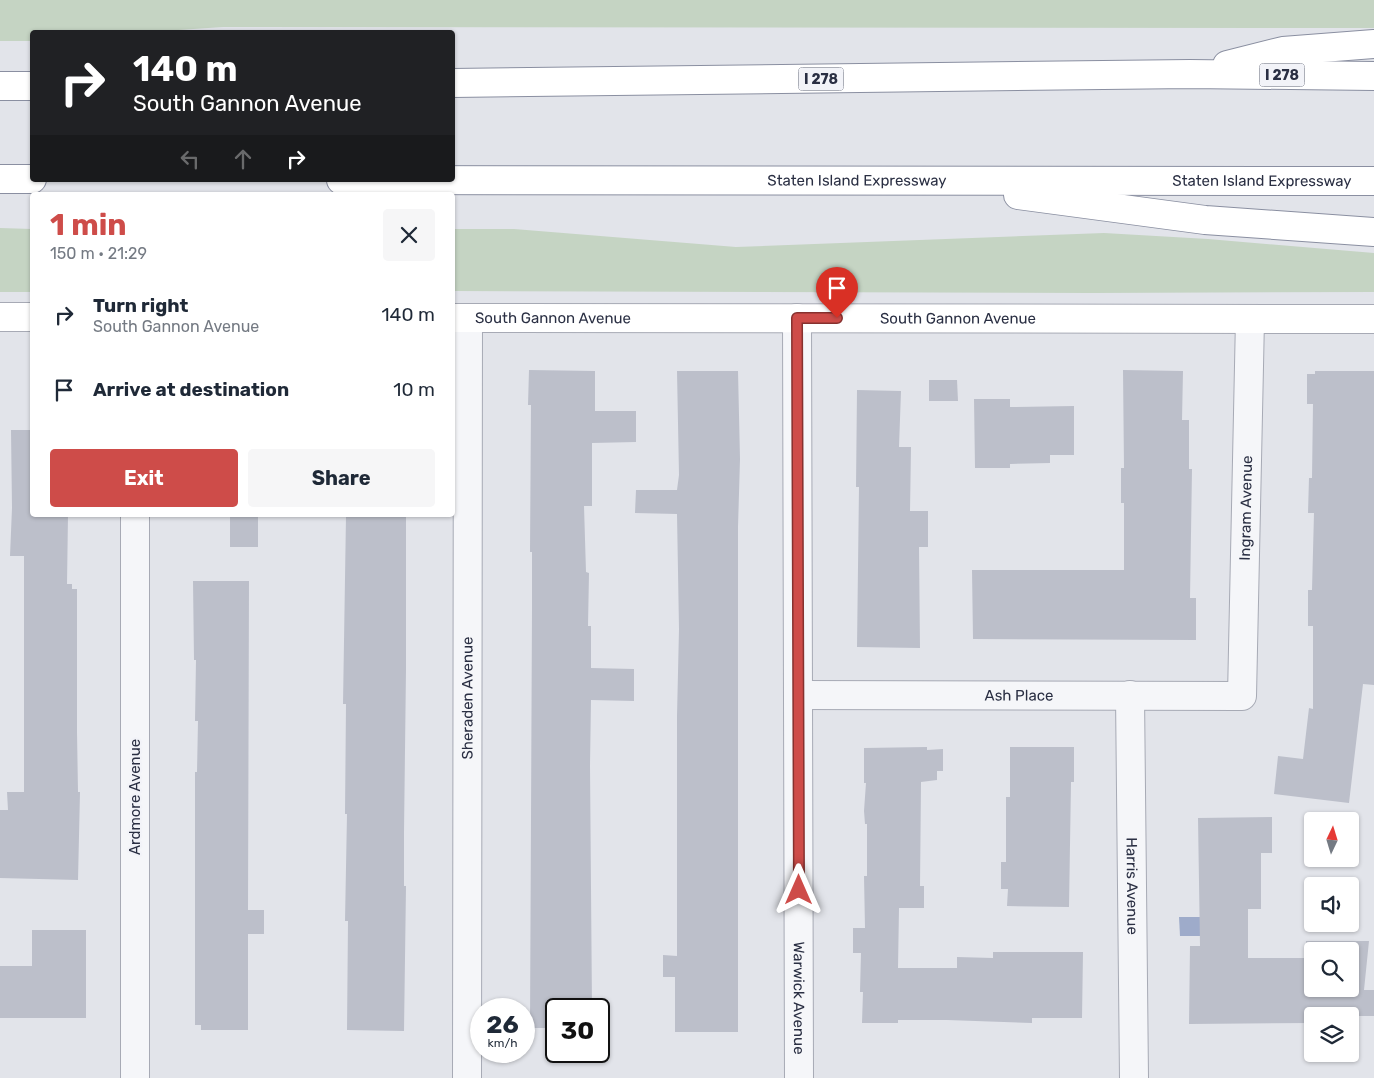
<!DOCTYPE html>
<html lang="en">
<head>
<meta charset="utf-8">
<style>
  :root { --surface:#fff; --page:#f6f6f7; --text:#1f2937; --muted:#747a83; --accent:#ce4c49 }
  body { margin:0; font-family:Rubik,sans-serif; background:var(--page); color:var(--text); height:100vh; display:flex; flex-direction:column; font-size:19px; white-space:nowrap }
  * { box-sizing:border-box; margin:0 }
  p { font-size:16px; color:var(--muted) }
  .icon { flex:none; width:28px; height:28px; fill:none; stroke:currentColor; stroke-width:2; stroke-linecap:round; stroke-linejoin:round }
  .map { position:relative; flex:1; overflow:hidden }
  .details { position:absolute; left:30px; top:192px; width:425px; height:325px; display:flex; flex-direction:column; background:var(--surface); border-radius:5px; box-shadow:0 1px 4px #0004 }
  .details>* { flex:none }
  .banner { position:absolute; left:30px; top:30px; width:425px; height:152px; border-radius:5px; box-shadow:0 1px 4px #0004; background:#202124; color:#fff; overflow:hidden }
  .needle { width:32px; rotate:4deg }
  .tools { position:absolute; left:1304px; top:812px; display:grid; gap:10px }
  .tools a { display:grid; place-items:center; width:55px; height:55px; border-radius:5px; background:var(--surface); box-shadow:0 1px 4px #0004; font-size:25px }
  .speed { position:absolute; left:470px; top:998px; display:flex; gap:10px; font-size:25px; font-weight:700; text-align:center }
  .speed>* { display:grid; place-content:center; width:65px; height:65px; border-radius:50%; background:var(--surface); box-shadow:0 1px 4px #0004; line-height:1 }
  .speed small { font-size:12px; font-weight:400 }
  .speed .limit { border:2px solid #111; border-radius:8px; background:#fff; color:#111 }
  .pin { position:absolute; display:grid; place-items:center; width:42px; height:42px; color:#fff; margin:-51px -21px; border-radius:50% 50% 50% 0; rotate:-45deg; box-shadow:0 0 5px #0007 }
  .pin .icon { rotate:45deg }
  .me { position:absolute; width:55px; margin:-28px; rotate:0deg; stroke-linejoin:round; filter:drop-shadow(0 0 4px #0008) }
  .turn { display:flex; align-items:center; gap:18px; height:105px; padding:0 20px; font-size:22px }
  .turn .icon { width:65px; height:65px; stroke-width:2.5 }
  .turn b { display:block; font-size:35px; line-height:42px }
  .lanes { display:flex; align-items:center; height:48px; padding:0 20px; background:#0003; justify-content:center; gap:25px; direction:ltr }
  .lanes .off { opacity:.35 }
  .round { display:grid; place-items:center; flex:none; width:52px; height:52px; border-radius:5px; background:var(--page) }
  .overview { display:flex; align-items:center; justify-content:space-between; height:85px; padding:0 20px }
  h1 { font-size:30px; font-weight:700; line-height:38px; color:var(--accent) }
  .cta { display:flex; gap:10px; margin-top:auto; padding:10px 20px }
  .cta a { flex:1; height:58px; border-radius:5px; background:var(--accent); color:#fff; font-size:20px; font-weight:700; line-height:58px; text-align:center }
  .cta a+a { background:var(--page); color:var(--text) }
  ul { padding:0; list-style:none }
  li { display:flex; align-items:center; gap:15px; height:75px; padding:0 20px }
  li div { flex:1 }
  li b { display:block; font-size:19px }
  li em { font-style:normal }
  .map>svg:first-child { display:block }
</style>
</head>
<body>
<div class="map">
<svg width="1374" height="1078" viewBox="0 0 1374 1078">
  <rect width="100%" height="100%" fill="#e2e4ea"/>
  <g fill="#c5d4c3">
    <polygon points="0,0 1374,0 1374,28 223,27 149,32 32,32 32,41 0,41"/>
    <polygon points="0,228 32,229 32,292 0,292"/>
    <polygon points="453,229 514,229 736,247 1104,233 1208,239 1374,253 1374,292 1092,293 453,291"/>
  </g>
  <polygon fill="#9eabca" points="1179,917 1220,917 1220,936 1180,936"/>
  <g fill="#bcbfca" fill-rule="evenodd">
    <polygon points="529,370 595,371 595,411 636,411 636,442 592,443 592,506 584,506 586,572 589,573 588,626 591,626 591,668 634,669 634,701 591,700 590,766 592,1009 556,1009 556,1028 530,1028 532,609 532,552 530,552 531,405 528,405"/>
    <polygon points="1123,370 1183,371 1182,420 1189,420 1189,469 1192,469 1190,598 1196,598 1196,640 973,639 972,570 1124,570 1124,503 1121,503 1121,468 1124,468"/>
    <polygon points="677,371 738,371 740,459 738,527 738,1032 675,1032 675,977 663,977 663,955 677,956 677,716 679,629 677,514 635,513 636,490 677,490 679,475"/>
    <polygon points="1315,371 1374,371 1374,685 1363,684 1349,803 1274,794 1278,756 1303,759 1309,708 1313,709 1313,626 1308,626 1308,590 1312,590 1314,513 1308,513 1309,478 1312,478 1313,404 1307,404 1307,374 1315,374"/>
    <polygon points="929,380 957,380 958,401 929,401"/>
    <polygon points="857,390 901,391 899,447 911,447 910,511 928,511 928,547 919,547 920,648 857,647 859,487 856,487"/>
    <polygon points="974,399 1010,399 1010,407 1074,406 1074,455 1050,455 1050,463 1010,464 1010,468 975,468"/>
    <polygon points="11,430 32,430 32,515 68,515 67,584 72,584 72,589 77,589 77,732 78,792 80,792 78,880 0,878 0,810 8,810 7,792 24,792 24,556 10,556 12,508"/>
    <rect x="230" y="515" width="28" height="32"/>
    <polygon points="346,516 406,516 406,669 404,833 404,886 406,886 404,1031 347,1030 348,921 345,921 347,814 345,814 346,704 343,704"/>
    <polygon points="193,581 249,581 248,910 264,910 264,934 248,934 248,1030 201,1030 201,1025 195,1025 195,772 197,772 198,721 195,721 196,660 194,660"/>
    <polygon points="927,747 927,750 943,749 943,771 937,771 937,780 921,782 920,886 924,886 924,908 899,908 898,968 957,968 957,957 993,958 993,952 1083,952 1082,1018 1032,1018 1032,1023 947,1020 898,1020 898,1023 862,1023 863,992 860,992 861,953 853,953 853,928 865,928 864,876 867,876 867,824 865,824 864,811 866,783 864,783 864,748"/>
    <polygon points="1010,747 1074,747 1074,782 1071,782 1069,907 1007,906 1008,889 1001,889 1001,862 1006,862 1006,797 1010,797"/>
    <path d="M1272 817V853H1261V909H1248V958H1306V941H1369L1364 990H1374V1016H1312V1023L1189 1024 1190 946H1200L1198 818ZM1312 951H1350V989H1312Z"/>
    <polygon points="32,930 86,930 86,1018 0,1018 0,966 32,966"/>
  </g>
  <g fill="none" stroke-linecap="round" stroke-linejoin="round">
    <defs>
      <g id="street">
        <path id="s1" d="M797 318 799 1078"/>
        <polyline points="135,515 135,1078"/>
        <path id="s2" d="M798 695 1242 696 1250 319"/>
        <path id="s3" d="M1130 695 1134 1078"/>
        <path id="s4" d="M467 1078 468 318"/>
      </g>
      <g id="secondary">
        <polyline points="0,317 32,317"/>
        <path id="s5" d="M452 318 1374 319"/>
      </g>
      <g id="highway">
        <polyline points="1227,65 1283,51 1374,44"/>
        <polyline points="452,83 1190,74 1374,76"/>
        <polyline points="0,86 32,86"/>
        <polyline points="0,179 32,179"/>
        <path id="s6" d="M341 180 1374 181"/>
        <polyline points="1018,195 1205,220 1374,232"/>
      </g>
    </defs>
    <use href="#street" stroke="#a7aab5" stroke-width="30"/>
    <use href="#secondary" stroke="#a7aab5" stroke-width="30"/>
    <use href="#highway" stroke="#8a8fa1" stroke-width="30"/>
    <use href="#street" stroke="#f5f6f9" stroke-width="28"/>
    <use href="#secondary" stroke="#fff" stroke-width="28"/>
    <use href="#highway" stroke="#fff" stroke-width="28"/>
  </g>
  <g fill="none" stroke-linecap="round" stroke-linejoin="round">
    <defs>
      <polyline id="route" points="799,890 797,318 837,318"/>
    </defs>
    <use href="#route" stroke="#86312f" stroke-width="12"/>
    <use href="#route" stroke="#ce4c49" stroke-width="9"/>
  </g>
  <g text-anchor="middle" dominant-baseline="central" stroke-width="4.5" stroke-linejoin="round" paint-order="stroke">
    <g fill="#f2f3f8" stroke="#666a79" stroke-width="1">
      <rect x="1259.5" y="63.5" width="45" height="23" rx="4"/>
      <rect x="798.5" y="67.5" width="45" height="23" rx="4"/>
    </g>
    <g font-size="14" font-weight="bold" fill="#2a2f43">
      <text x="1282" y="75">I 278</text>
      <text x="821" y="79">I 278</text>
    </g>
    <g font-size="15" fill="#2a2f43" stroke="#f2f3f8">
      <text stroke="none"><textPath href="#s6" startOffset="516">Staten Island Expressway</textPath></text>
      <text stroke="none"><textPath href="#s6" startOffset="921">Staten Island Expressway</textPath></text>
      <text stroke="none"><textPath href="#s5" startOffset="101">South Gannon Avenue</textPath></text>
      <text stroke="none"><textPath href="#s5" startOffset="506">South Gannon Avenue</textPath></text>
      <text stroke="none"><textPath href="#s2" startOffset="632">Ingram Avenue</textPath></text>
      <text stroke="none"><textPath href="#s2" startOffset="221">Ash Place</textPath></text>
      <text stroke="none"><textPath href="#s4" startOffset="380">Sheraden Avenue</textPath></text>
      <text transform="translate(135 797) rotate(-90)">Ardmore Avenue</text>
      <text stroke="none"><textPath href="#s3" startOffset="191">Harris Avenue</textPath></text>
      <text stroke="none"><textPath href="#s1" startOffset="680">Warwick Avenue</textPath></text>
    </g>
  </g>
</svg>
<div class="tools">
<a><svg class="needle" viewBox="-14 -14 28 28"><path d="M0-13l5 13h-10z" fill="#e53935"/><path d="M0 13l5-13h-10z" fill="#747a83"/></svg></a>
<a><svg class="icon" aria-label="sound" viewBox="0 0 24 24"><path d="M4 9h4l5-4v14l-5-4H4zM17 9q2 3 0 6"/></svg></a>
<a><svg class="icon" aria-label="search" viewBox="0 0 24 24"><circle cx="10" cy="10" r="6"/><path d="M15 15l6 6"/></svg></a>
<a><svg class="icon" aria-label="layers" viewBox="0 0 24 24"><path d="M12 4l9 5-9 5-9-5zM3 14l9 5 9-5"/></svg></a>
</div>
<div class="speed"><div>26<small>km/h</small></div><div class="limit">30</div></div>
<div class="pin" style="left:837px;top:318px;background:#d93025"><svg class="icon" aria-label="arrive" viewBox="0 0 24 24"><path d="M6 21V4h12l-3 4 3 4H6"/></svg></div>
<svg class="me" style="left:799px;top:890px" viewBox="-20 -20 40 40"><path d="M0-17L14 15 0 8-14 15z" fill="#ce4c49" stroke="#fff" stroke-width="4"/></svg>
<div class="banner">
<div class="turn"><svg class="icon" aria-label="right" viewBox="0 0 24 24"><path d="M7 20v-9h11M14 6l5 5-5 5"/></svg><div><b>140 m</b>South Gannon Avenue</div></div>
<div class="lanes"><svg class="icon off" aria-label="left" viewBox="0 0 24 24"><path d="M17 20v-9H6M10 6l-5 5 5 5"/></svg><svg class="icon off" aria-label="ahead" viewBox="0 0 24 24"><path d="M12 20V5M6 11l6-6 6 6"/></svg><svg class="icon" aria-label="right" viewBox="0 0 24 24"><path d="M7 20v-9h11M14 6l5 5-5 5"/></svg></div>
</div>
<section class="details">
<div class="overview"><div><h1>1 min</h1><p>150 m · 21:29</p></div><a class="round"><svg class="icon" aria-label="close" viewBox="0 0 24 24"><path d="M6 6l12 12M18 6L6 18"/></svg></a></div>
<ul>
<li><svg class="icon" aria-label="right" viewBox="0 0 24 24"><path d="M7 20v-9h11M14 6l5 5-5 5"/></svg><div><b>Turn right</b><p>South Gannon Avenue</p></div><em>140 m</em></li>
<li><svg class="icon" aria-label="arrive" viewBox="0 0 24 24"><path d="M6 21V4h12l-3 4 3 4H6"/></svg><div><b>Arrive at destination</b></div><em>10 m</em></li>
</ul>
<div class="cta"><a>Exit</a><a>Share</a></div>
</section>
</div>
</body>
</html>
